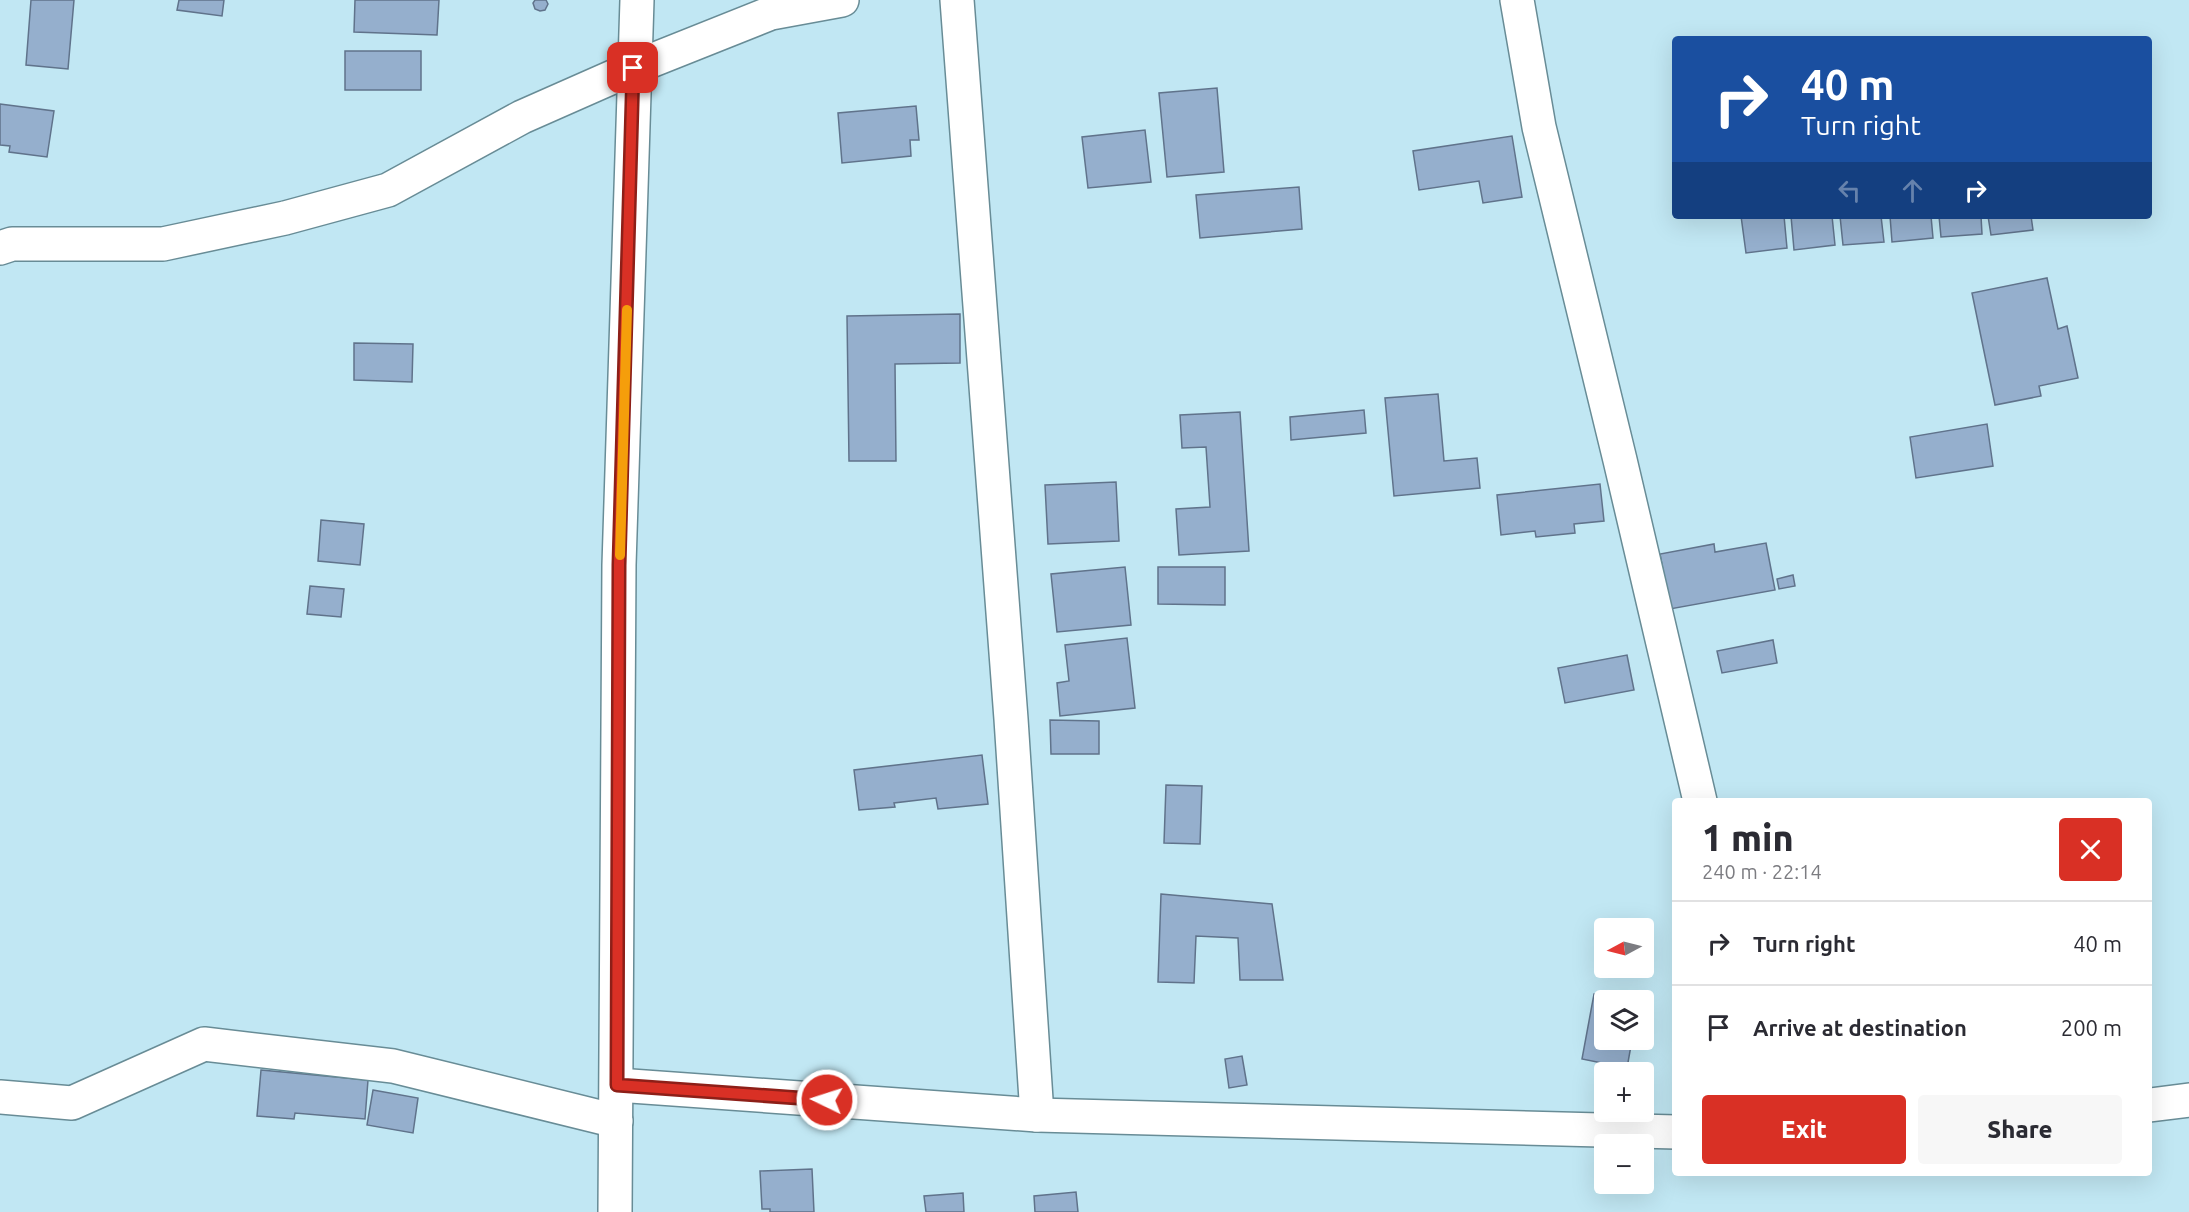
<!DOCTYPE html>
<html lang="en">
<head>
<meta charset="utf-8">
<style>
  :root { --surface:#fff; --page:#f7f7f7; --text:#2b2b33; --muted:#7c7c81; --line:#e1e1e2; --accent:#d93025 }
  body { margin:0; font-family:Ubuntu,sans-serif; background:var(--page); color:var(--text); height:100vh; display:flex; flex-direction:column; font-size:22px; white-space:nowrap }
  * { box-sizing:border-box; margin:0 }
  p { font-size:20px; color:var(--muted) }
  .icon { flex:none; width:33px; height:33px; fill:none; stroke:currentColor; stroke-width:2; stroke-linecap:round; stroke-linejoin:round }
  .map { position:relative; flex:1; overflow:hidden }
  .details { position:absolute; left:1672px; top:798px; width:480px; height:378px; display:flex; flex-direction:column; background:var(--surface); border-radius:6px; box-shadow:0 6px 24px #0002 }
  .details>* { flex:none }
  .hud { position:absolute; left:1672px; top:36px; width:480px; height:183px; border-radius:6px; box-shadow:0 6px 24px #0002; background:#1a4fa0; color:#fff; overflow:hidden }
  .needle { width:39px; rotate:263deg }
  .buttons { position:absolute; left:1594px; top:918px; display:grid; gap:12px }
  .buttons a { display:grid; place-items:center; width:60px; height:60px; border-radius:6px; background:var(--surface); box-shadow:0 6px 24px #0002; font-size:30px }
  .pin { position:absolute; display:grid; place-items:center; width:51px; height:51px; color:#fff; margin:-26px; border-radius:12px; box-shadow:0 3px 9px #0006 }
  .me { position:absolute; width:66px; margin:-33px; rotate:274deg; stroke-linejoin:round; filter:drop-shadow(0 0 4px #0008) }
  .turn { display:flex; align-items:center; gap:21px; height:126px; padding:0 30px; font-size:27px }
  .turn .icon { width:78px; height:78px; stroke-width:2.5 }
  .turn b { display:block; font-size:42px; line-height:51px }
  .lanes { display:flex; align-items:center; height:57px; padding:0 30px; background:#0003; justify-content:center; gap:30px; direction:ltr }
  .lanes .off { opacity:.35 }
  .round { display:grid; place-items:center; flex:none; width:63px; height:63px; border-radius:6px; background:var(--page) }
  .head { display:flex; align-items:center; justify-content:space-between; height:102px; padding:0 30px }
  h1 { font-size:36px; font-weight:800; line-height:45px }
  .action { display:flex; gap:12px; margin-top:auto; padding:12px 30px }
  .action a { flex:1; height:69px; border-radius:6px; background:var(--accent); color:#fff; font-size:24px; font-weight:800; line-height:69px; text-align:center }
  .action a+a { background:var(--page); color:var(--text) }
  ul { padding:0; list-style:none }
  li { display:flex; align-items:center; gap:18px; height:84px; padding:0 30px; border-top:2px solid var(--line) }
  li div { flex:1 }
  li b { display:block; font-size:22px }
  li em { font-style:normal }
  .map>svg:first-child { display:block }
</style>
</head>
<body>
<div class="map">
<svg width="2189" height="1212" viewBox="0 0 2189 1212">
  <rect width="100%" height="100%" fill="#c1e7f3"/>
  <g fill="#95afcd" stroke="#60738b" stroke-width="1.5">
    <polygon points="31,0 74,0 68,69 26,65"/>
    <polygon points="179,0 224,0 222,16 177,10"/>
    <polygon points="355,0 439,0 437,35 354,32"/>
    <polygon points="535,0 546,0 548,4 545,10 540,11 535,9 533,3"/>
    <rect x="345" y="51" width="76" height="39"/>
    <polygon points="1217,88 1224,172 1167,177 1159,93"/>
    <polygon points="0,104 54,111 47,157 9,152 10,146 0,145"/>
    <polygon points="916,106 919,140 910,140 911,156 842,163 838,113"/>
    <polygon points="1145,130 1151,182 1088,188 1082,137"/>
    <polygon points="1512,136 1522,197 1483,203 1479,181 1419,190 1413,151"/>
    <polygon points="1299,187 1302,229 1200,238 1196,195"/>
    <polygon points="1741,216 1784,216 1787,248 1746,253"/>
    <polygon points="1791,216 1832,216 1835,245 1794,250"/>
    <polygon points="1840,216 1881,216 1884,242 1843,245"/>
    <polygon points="1890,216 1931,216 1933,238 1892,242"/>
    <polygon points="1939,216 1981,216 1982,234 1941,237"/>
    <polygon points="1988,216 2031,216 2033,230 1991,235"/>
    <polygon points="2047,278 2058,329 2067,326 2078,378 2039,386 2041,396 1995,405 1972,293"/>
    <polygon points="960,314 960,363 895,364 896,461 849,461 847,316"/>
    <polygon points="354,343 413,344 412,382 354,380"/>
    <polygon points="1438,394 1444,461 1477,458 1480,488 1394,496 1385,398"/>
    <polygon points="1364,410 1366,433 1291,440 1290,417"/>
    <polygon points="1240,412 1249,551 1179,555 1176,509 1210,507 1206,447 1182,448 1180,415"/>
    <polygon points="1987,424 1993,466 1916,478 1910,437"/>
    <polygon points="1116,482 1119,541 1048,544 1045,485"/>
    <polygon points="1600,484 1604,521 1574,524 1575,533 1536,537 1535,531 1501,535 1497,495"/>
    <polygon points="321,520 364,524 360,565 318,561"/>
    <polygon points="1766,543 1775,590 1670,609 1660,554 1714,544 1715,552"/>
    <polygon points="1125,567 1131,625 1057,632 1051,574"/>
    <polygon points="1158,567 1225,567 1225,605 1158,604"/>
    <polygon points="1793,575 1795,586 1779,589 1777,579"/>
    <polygon points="310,586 344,589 341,617 307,614"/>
    <polygon points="1127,638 1135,708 1060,716 1057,683 1069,681 1065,645"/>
    <polygon points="1773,640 1777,663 1722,673 1717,651"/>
    <polygon points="1627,655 1634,690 1565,703 1558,668"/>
    <polygon points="1050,720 1099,721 1099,754 1051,754"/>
    <polygon points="982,755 988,804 938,809 936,798 894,803 895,807 859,810 854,770"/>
    <polygon points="1166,785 1202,786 1200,844 1164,843"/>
    <polygon points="1161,894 1272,904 1283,980 1240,980 1238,938 1196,936 1194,983 1158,982"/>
    <polygon points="1594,994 1632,1000 1605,1000 1605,1040 1632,1040 1627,1068 1582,1059"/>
    <polygon points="1242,1056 1247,1085 1229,1088 1225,1059"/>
    <polygon points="261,1070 368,1080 365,1119 295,1113 294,1119 257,1116"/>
    <polygon points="373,1090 418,1098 413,1133 367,1125"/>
    <polygon points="812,1169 814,1212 770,1212 770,1209 762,1209 760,1171"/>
    <polygon points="1076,1192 1078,1212 1035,1212 1034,1196"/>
    <polygon points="963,1193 964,1212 926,1212 924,1196"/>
  </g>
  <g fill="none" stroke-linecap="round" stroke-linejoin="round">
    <defs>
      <g id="minor">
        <polyline points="957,0 1011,719 1037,1115"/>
        <polyline points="1517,0 1539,127 1620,460 1700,801"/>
        <polyline points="0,248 12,244 163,244 285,218 388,190 522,117 633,68 771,13 842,0"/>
        <polyline points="617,1085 1037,1115 1676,1132"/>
        <polyline points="0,1097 72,1103 204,1044 393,1066 616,1121"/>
        <polyline points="2150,1105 2189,1100"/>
        <polyline points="615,1212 619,565 637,0"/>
      </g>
    </defs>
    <use href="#minor" stroke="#688c96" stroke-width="36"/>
    <use href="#minor" stroke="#fff" stroke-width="33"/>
  </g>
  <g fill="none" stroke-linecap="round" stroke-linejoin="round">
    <defs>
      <polyline id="route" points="633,68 619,565 617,1085 827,1100"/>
    </defs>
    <use href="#route" stroke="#8d1f18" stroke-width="15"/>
    <use href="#route" stroke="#d93025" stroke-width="10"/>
    <polyline stroke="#f59e0b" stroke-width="10" points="620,555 627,310"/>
  </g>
</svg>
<div class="buttons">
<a><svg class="needle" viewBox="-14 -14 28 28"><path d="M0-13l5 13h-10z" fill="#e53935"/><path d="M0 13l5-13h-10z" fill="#7c7c81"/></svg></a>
<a><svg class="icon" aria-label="layers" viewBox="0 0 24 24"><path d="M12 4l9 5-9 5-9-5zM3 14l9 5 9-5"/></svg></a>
<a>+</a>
<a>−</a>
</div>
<div class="pin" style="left:633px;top:68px;background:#d93025"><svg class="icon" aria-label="arrive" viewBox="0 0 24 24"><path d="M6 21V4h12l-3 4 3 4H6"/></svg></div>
<svg class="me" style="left:827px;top:1100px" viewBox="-20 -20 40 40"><circle r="17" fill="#d93025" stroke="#fff" stroke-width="3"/><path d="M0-11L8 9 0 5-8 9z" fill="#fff"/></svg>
<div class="hud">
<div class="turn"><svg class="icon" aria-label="right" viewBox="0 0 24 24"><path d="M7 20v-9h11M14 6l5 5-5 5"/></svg><div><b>40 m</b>Turn right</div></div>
<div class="lanes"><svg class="icon off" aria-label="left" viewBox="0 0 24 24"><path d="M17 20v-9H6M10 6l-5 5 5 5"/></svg><svg class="icon off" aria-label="ahead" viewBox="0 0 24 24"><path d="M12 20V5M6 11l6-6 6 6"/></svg><svg class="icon" aria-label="right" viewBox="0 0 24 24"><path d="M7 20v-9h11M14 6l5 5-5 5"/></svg></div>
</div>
<section class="details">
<div class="head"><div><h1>1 min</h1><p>240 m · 22:14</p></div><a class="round" style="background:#d93025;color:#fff"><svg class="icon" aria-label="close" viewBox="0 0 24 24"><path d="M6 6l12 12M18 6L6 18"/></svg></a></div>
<ul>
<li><svg class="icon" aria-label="right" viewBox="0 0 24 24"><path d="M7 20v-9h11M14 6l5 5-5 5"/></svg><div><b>Turn right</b></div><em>40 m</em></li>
<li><svg class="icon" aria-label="arrive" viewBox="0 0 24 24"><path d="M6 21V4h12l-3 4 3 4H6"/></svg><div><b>Arrive at destination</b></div><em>200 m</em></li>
</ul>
<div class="action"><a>Exit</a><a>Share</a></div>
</section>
</div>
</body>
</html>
